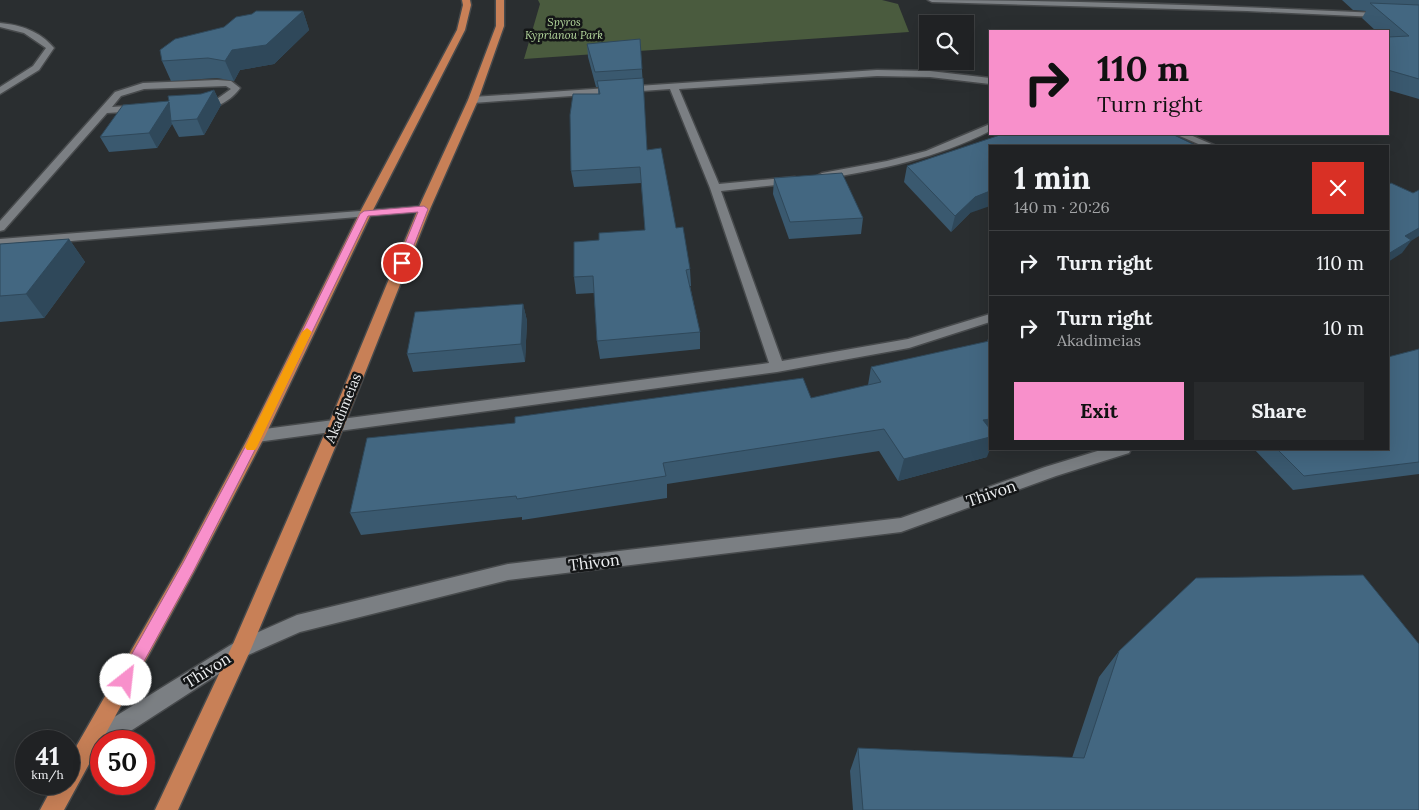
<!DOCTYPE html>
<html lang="en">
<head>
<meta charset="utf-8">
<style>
  :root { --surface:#202224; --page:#282a2c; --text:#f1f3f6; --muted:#a2a4a6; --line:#3d3f41; --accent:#f890cb }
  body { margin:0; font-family:Lora,serif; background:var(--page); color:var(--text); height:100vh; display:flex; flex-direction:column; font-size:19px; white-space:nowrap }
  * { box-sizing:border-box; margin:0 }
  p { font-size:16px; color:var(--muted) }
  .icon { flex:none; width:28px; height:28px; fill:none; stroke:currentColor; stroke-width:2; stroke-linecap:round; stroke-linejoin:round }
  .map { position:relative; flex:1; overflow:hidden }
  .sheet { position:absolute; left:989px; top:145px; width:400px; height:305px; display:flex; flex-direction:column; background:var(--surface); border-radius:0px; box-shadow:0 5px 20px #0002,0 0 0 1px var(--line) }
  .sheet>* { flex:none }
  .hud { position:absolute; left:989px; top:30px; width:400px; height:105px; border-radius:0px; box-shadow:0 5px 20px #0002,0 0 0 1px var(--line); background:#f890cb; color:#111; overflow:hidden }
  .controls { position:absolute; left:919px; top:15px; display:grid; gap:10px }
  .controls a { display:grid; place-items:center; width:55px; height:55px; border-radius:0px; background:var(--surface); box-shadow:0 5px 20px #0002,0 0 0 1px var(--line); font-size:25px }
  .speed { position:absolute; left:15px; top:730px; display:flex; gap:10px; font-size:25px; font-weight:700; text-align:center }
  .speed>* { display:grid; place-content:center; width:65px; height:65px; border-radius:50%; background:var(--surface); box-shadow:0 5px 20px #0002,0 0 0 1px var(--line); line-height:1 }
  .speed small { font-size:12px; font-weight:400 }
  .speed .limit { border:8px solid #d22; background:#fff; color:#111 }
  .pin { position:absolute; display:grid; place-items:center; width:42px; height:42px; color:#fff; margin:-21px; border:2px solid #fff; border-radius:50%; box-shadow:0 1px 5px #0007 }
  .me { position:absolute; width:55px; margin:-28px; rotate:29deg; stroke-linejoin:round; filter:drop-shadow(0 0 4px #0008) }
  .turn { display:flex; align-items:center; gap:18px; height:105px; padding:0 25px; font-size:22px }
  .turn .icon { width:65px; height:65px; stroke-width:2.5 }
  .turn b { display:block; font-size:35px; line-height:42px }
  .round { display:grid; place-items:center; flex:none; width:52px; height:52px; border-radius:0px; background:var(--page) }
  .headline { display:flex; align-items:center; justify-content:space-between; height:85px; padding:0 25px }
  h1 { font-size:30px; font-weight:700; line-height:38px }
  .action { display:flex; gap:10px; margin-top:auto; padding:10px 25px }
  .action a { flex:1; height:58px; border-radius:0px; background:var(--accent); color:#111; font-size:20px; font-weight:700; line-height:58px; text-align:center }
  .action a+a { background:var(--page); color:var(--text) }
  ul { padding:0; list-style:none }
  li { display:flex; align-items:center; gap:15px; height:65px; padding:0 25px; border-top:1px solid var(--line) }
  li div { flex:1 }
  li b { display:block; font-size:19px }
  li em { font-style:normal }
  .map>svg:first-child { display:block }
</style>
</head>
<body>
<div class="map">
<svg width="1419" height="810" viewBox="0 0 1419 810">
  <rect width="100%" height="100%" fill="#2a2e30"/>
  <polygon fill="#4a5b3e" points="538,0 882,0 898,4 909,32 524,59 540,4"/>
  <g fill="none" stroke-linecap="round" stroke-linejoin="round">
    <defs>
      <g id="minor">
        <path d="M928 0C1092 0 1256 7 1419 15V19L1247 11 932 2Z"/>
        <path d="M0 23C21 25 40 31 54 48L39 70 0 94V87L33 66 46 48 24 33 0 27Z"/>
        <polygon points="877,70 930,71 990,78 990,84 930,77 877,76 679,89 719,184 795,177 800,180 795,183 721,191 782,361 908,339 990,314 990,322 909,348 777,372 257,442 251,440 249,436 251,432 257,430 769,363 710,188 670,89 473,103 468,100 473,97"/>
        <path d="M217 80 231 81 240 88C233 99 210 115 196 105L198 103 217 99 231 89 226 86 144 89 121 96 112 107 140 105 145 108 140 111 107 113 4 230 0 231V221L115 92 143 83Z"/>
        <path d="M990 124V131C937 158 880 170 822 179L817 176 822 173 887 161 926 151Z"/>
        <polygon points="1175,134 1188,134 1216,146 1203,146"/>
        <polygon points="424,206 428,207 430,209 428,211 0,247 0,239"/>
        <polygon points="1104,449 1131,449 1129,453 1056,476 901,532 508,580 300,632 248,655 115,741 101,741 101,750 90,756 82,753 79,745 82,737 234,643 297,615 508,564 901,518 1045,467"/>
      </g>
      <g id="major">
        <polygon points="462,0 470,0 471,5 465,30 371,214 265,436 194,572 64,810 40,810 54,784 69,784 69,759 182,562 249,436 359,214 457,30 463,5"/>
        <polygon points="496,0 504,0 504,26 478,100 430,209 344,426 251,649 178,810 155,810 233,644 328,426 418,209 468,100 496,26"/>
      </g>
    </defs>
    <use href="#minor" stroke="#474a4c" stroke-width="3"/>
    <use href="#major" stroke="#474a4c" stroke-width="3"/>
    <use href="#minor" fill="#7b7f83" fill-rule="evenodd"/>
    <use href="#major" fill="#c88057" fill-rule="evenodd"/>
  </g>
  <g fill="#3a596f">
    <polygon points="1342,0 1419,0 1419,99 1388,90 1388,31 1376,31 1362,18 1366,11 1353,10"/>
    <polygon points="303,11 309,30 274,64 240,70 234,81 217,78 171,81 162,61"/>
    <polygon points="640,39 647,150 676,228 690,269 691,286 690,286 700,332 700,349 600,359 597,341 594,293 576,294 574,277 599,240 645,230 641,183 574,187 571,171 598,94 598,87 596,87 588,57 587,44"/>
    <polygon points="990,62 990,72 988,72"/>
    <polygon points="214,90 221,105 204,135 179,137 172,124 157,148 109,152 100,137 169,101 201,94"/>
    <polygon points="990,146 970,213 951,232 904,182 907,166"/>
    <polygon points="774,178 863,218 861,234 789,239 773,194"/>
    <polygon points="69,239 85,262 44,318 0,322 0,244"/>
    <polygon points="523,304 527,321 525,362 413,372 407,354"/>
    <polygon points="988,339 990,339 987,457 898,481 879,451 667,484 667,498 522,520 522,517 361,535 350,513 868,385 871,367 987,342"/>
    <polygon points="1419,349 1419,474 1293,490 1254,449 1388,449"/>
    <polygon points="1119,651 1419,810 853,810 850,771 858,748 1072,758 1099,677"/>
  </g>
  <g fill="#2f485a">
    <polygon points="303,11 309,30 274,64 240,70 234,81 225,61 232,50"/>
    <polygon points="214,90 221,105 204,135 197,119"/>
    <polygon points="169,102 171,121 172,124 157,148 149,133"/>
    <polygon points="990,191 990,206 970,213 951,232 955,216 975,197"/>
    <polygon points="1419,228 1419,236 1411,241 1402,253 1388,262 1388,254 1405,236"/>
    <polygon points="69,239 85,262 44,318 26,294"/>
    <polygon points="523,304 527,321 525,362 521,344"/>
    <polygon points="990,419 990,449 987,457 898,481 904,459 983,420"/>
  </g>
  <g fill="#436781" stroke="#2f485a">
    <polygon points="1370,3 1419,5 1419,79 1388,70 1388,37 1409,36"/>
    <polygon points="256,11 303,11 266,45 232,50 225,61 208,58 162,61 160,50 175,39 224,27 236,17 252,14"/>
    <polygon points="1012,30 1022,31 1011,31"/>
    <polygon points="640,39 642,69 595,72 587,44"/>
    <polygon points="643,78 647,150 661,148 676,228 683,227 690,269 686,270 700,332 597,341 593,276 574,277 574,242 599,240 599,233 645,230 640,167 571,171 570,115 573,94 600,94 597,81"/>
    <polygon points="214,90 197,119 171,121 169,102 149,133 100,137 123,105 169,101 168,96 201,94"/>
    <polygon points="1003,134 1172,134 1197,146 990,146 990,191 975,197 955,216 907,166"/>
    <polygon points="842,173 863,218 790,222 774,178"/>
    <polygon points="1391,183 1413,193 1419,190 1419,228 1405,236 1411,240 1388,254 1388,185"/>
    <polygon points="69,239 26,294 0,296 0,244"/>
    <polygon points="523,304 521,344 407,354 415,312"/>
    <polygon points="988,339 990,339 990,419 983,420 990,429 990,437 904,459 884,429 663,463 666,476 517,499 516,496 350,513 367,438 515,423 515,417 803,378 811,398 881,382 871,367 989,341"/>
    <polygon points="1419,349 1419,462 1304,476 1277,449 1388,449 1388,357"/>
    <polygon points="1363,575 1419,644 1419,810 863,810 858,748 1084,758 1119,651 1196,578"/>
  </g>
  <polygon fill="#f890cb" stroke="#a15e84" points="424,206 428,209 407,263 402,266 397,263 418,212 368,216 262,436 193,572 131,685 126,687 120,685 118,680 120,675 183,563 251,436 360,214 364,211"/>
  <polygon fill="#f59e0b" points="307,328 312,332 257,447 255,450 247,450 245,447 302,332"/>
  <g text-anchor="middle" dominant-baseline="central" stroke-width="5" stroke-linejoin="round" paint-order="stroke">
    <g font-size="11" font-style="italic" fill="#b7db9f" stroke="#141617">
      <text x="564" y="22">Spyros<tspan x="564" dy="13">Kyprianou Park</tspan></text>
    </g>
    <g font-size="14" fill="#eceef0" stroke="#141617">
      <text transform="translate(343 408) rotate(-68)">Akadimeias</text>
    </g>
    <g font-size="16" fill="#eceef0" stroke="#141617">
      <text transform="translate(991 493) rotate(-19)">Thivon</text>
      <text transform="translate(594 562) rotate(-7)">Thivon</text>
      <text transform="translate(207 670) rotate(-32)">Thivon</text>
    </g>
  </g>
</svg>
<div class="controls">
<a><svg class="icon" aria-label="search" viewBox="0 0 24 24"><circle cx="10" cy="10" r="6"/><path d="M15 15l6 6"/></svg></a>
</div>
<div class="speed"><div>41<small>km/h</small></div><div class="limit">50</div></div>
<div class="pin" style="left:402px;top:263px;background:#d93025"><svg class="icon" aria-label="arrive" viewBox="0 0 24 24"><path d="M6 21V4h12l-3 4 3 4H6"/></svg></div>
<svg class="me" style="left:126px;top:680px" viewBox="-20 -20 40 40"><circle r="19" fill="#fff"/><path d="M0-13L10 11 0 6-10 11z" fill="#f890cb"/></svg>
<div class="hud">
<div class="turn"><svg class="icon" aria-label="right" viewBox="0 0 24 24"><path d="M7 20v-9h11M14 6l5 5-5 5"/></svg><div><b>110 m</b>Turn right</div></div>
</div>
<section class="sheet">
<div class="headline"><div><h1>1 min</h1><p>140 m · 20:26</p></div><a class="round" style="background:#d93025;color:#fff"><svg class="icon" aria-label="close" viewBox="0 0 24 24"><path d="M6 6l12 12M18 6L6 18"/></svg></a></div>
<ul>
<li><svg class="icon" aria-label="right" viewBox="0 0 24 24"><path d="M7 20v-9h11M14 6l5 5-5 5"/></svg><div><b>Turn right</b></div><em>110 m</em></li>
<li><svg class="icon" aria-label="right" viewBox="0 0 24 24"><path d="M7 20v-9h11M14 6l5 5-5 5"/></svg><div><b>Turn right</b><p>Akadimeias</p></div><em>10 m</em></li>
</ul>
<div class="action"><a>Exit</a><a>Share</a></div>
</section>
</div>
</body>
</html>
